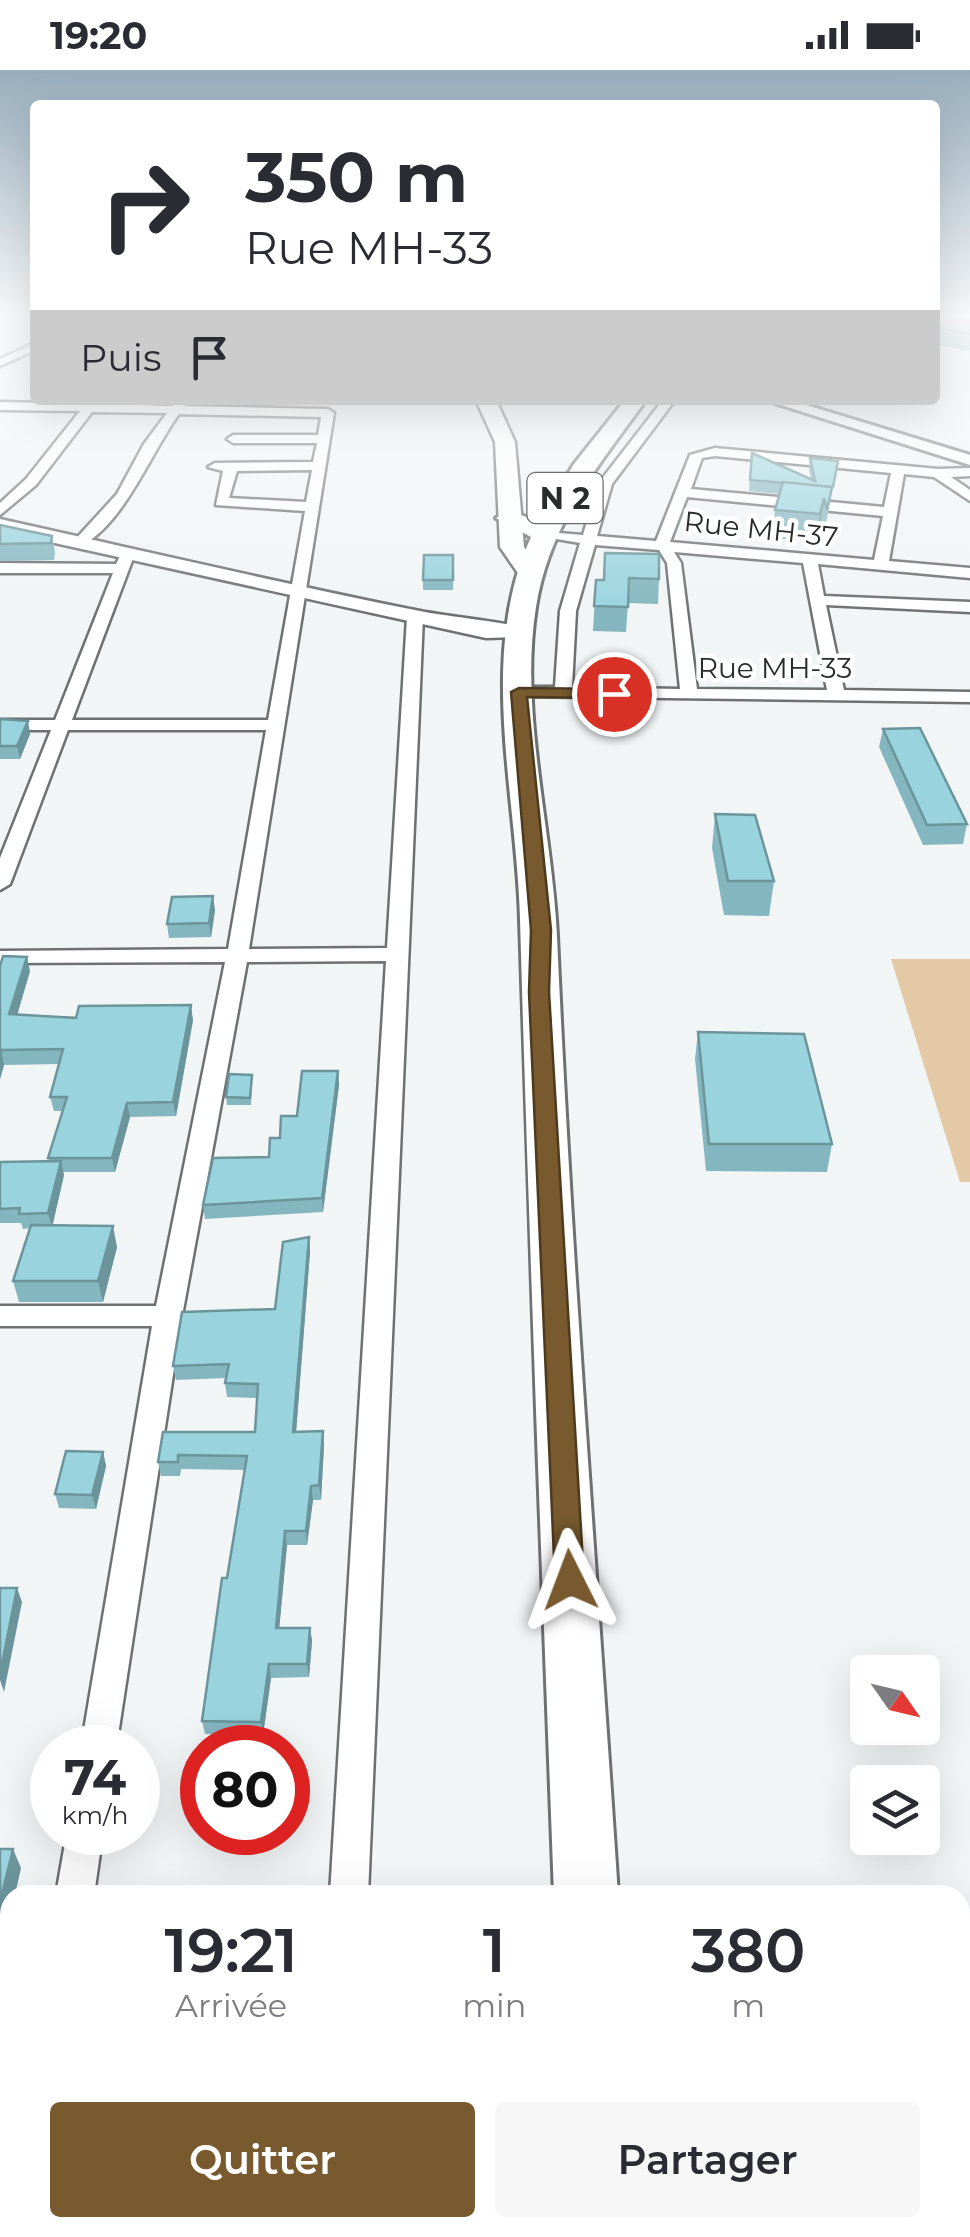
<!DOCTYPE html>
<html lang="fr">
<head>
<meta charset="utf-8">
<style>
  :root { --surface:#fff; --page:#f7f7f7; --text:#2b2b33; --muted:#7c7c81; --accent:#785a2e }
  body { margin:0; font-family:Montserrat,sans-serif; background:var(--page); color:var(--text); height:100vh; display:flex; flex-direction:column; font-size:38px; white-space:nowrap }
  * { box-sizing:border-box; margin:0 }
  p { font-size:32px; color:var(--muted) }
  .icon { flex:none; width:55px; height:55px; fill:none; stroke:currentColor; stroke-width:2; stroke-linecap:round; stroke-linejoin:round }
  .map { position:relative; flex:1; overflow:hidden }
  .panel { position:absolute; left:0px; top:1815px; width:970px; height:352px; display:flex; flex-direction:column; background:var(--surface); border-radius:30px 30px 0 0; box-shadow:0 10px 40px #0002 }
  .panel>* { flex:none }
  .banner { position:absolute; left:30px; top:30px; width:910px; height:305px; border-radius:10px; box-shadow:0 10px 40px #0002; background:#fff; color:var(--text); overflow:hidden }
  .needle { width:65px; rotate:124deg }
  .controls { position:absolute; left:850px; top:1585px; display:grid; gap:20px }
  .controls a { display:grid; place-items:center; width:90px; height:90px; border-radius:10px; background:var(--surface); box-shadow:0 10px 40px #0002; font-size:50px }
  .speed { position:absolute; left:30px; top:1655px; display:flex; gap:20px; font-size:50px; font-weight:700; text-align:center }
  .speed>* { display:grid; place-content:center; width:130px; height:130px; border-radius:50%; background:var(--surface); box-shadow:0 10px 40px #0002; line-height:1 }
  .speed small { font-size:25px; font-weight:400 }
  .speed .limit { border:15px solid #d22; background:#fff; color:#111 }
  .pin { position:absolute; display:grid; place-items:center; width:85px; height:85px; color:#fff; margin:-42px; border:5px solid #fff; border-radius:50%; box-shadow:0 2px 10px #0007 }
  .me { position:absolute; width:110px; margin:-55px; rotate:357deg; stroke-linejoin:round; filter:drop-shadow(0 0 8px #0008) }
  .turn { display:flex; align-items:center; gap:35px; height:210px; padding:0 50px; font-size:45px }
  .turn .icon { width:130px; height:130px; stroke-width:2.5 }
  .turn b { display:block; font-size:70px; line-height:85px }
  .then { display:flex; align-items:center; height:95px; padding:0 50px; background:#0003; gap:20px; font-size:38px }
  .eta { display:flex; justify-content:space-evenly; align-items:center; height:170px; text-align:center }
  .eta b { font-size:60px; font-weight:600; line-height:70px }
  .button { display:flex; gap:20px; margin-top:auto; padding:20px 50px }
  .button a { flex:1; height:115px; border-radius:10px; background:var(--accent); color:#fff; font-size:40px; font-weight:600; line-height:115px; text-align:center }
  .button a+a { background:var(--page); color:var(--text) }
  .status { display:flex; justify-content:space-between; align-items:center; height:70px; padding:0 50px; background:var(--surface); direction:ltr }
  .status svg { height:28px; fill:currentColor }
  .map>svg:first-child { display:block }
</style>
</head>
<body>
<div class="status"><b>19:20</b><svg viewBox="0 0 49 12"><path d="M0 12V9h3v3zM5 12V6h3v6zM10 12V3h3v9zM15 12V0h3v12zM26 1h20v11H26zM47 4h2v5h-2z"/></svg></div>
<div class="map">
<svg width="970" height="2167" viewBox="0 0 970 2167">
  <rect width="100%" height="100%" fill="#f1f5f6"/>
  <polygon fill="#e4c9a7" points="891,889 970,889 970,1112 960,1112"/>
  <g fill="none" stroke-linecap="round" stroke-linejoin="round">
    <defs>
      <g id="minor">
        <polygon points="35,273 35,280 0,296 0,289"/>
        <path d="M88 330H99L98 334 172 336 177 330H189L185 336 328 339 334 343 249 879 387 878 407 547 415 542 423 547 368 1825H330L386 891 247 892 182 1246 116 1678H81L152 1256H0V1236H156L225 892 0 893V881L228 879 266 660H68L10 814 0 820V788L51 660H0V650H55L113 503H0V493L116 494 123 480 135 483 72 650H268L305 441 216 435 223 401 208 397 215 393 313 392 317 373H233L227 369 233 365H318L321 347 179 344C151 382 123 456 80 476L73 472 117 424 144 374 167 343 92 342 36 415 0 445V433L26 409 80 341 0 340V332L85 334ZM312 400 306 432 229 428 237 401Z"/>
        <path d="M663 330H675L612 414 597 466 656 471 690 385 715 378 938 399 970 398V406L951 407 970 420V431L934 407 904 404 889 491 970 498V508L818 494 824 526 970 532V542L826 535 844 620 970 622V632L513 626 510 622 519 617H555L560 541 580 473 539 466 546 462 583 465 598 414ZM715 386 891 403 884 437 691 419 702 388ZM687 427 883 446 874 490 670 472ZM595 475 659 480 667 493 680 619 572 617 576 541ZM674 482 803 493 827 620 697 619 681 493Z"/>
        <polygon points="67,1762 103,1762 94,1825 56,1825"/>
        <polygon points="311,2158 354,2158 354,2167 310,2167"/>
      </g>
      <g id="tertiary">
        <polygon points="765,330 790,330 970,385 970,395"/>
        <rect x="0" y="1899" width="10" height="52"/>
      </g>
      <path id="secondary" d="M0 449C140 480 280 513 420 541 437 545 527 555 531 560L520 567 486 568 0 461Z"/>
      <polygon id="primary" points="476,330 496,330 515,372 524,477 543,504 540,509 522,509 500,477 495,372"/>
      <g id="trunk">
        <path d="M625 330H646C598 396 549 454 536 537 519 644 552 758 557 866 571 1186 597 1505 618 1825H554C542 1500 529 1174 520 849 517 725 477 585 531 467L496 448 508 441 539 451 574 394Z"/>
        <polygon points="567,2158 641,2158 642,2167 568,2167"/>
      </g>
    </defs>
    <use href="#minor" stroke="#6e7172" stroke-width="5"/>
    <use href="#tertiary" stroke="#6e7172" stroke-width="6"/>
    <use href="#secondary" stroke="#6e7172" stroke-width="5"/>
    <use href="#primary" stroke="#6e7172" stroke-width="5"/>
    <use href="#trunk" stroke="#6e7172" stroke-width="6"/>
    <use href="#minor" fill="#fff" fill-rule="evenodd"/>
    <use href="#tertiary" fill="#fff" fill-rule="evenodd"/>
    <use href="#secondary" fill="#fff" fill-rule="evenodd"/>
    <use href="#primary" fill="#fff" fill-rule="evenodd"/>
    <use href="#trunk" fill="#fff" fill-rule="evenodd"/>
  </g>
  <g fill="#84b6bf">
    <polygon points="935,243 970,243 970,280 967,281 935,274"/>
    <polygon points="752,383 811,409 809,399 810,388 838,391 823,468 820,456 816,472 772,468 775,440 780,424 749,421"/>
    <polygon points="0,455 52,466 55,483 54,490 0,491"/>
    <polygon points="605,483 659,509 658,534 628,533 626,562 593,561 596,510 604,510"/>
    <polygon points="453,485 453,520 423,520 423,510"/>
    <polygon points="0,649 30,664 20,689 0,689"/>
    <polygon points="883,659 967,754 963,774 923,775 879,677"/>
    <polygon points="715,744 774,811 769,846 724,845 712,778"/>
    <polygon points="215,840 211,867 169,868 167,854"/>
    <polygon points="0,896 30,901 17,945 193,950 176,1046 130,1047 115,1102 63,1102 64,1105 52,1156 117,1177 103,1232 19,1232 13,1211 30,1158 23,1159 21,1153 0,1153 0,1092 49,1091 48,1088 63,1041 54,1041 50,1027 59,994 4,995 0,1009"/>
    <polygon points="698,962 832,1074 827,1102 706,1101 695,989"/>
    <polygon points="338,1001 339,1015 323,1142 205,1149 203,1135 269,1087 280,1068 297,1046"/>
    <polygon points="252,1005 251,1035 227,1035 226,1027"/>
    <polygon points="309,1167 310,1182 296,1362 323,1361 324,1375 321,1430 313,1430 307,1475 287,1475 279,1558 310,1558 312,1571 309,1607 271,1608 263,1665 205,1664 202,1651 245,1400 181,1399 180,1406 161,1406 158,1392 255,1362 257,1328 227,1327 225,1313 226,1308 176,1310 173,1296 275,1239"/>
    <polygon points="103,1382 106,1396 96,1439 59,1438 55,1424"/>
  </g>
  <g fill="#6b949b">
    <polygon points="824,428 820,456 816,472 820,444"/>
    <polygon points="28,651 30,664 20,689 17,676"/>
    <polygon points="213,826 215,840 211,867 209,853"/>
    <polygon points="27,887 30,901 13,959 9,944"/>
    <polygon points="191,935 193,950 176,1046 173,1032"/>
    <polygon points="1,980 4,995 0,1009 0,983"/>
    <polygon points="338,1001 339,1015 323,1142 322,1128"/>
    <polygon points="127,1033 130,1047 115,1102 112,1088"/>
    <polygon points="61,1091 64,1105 52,1158 48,1143"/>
    <polygon points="113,1156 117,1177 103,1232 98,1211"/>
    <polygon points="309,1167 310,1182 295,1376 293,1362"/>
    <polygon points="323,1361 324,1375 321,1430 319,1415"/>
    <polygon points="103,1382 106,1396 96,1439 92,1425"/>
    <polygon points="311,1416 313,1430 307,1475 306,1461"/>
    <polygon points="285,1461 287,1475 278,1572 276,1558"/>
    <polygon points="17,1518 22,1532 4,1622 0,1610 0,1604"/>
    <polygon points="310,1558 312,1571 309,1607 307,1594"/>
    <polygon points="269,1594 271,1608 263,1665 261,1652"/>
    <polygon points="13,1779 21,1798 15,1825 10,1825 10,1845 4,1872 0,1864 0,1832"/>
    <polygon points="119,2158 129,2158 128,2167 118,2167"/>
  </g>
  <g fill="#99d4de" stroke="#6b949b" stroke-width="2.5">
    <polygon points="935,243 970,243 970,264 935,257"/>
    <polygon points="752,383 815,411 810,388 838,391 833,417 750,410"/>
    <polygon points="783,412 832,417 827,440 824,428 820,444 775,440"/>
    <polygon points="0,455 52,466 51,473 0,474"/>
    <polygon points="605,483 659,484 659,509 629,508 628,537 594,536 596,510 604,510"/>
    <polygon points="424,485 453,485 453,510 423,510"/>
    <polygon points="0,649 28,651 17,676 0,676"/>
    <polygon points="920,658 967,754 927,755 883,659"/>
    <polygon points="715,744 755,745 774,811 728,811"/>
    <polygon points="213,826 209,853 167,854 172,827"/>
    <polygon points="3,886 27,887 9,944 76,948 79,936 191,935 173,1032 127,1033 112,1088 48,1088 67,1027 50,1027 63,979 1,980 0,983 0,896"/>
    <polygon points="698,962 804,964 832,1074 709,1074"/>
    <polygon points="302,1001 338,1001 322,1128 203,1135 213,1088 269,1087 270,1068 280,1068 281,1046 297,1046"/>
    <polygon points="229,1004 252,1005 250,1028 226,1027"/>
    <polygon points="61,1091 48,1143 19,1144 20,1138 0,1139 0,1092"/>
    <polygon points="31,1155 113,1156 98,1211 13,1211"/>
    <polygon points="309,1167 293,1362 323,1361 319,1415 311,1416 306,1461 285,1461 276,1558 310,1558 307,1594 269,1594 261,1652 202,1651 222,1508 227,1508 247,1386 178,1385 178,1392 158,1392 163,1362 255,1362 258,1314 225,1313 229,1294 173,1296 182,1242 275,1239 283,1172"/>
    <polygon points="66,1381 103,1382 92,1425 55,1424"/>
    <polygon points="0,1518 17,1518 0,1604"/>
    <polygon points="0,1779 13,1779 0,1832"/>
    <polygon points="9,2136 10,2136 10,2158 119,2158 118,2167 2,2167"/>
  </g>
  <linearGradient id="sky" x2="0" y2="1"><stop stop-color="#97adbc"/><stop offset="0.45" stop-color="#f9fafb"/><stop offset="1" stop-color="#f9fafb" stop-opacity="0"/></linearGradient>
  <rect width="970" height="546" fill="url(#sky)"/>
  <polygon fill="#785a2e" stroke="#4e3a1e" stroke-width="2.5" points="519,618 614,619 622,624 614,628 527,627 551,860 549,922 584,1510 580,1519 570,1523 559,1519 555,1510 529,922 531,860 511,622"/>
  <g text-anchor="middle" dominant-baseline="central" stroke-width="9" stroke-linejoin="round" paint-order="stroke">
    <g font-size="28" fill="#2a2c2c" stroke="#fff">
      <text transform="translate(761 459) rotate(6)">Rue MH-37</text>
      <text x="775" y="598">Rue MH-33</text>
    </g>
    <rect fill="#fff" stroke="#6a6b6b" stroke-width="2.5" x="527.5" y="403" width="75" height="50" rx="8"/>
    <g font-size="30" font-weight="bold" fill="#2a2c2c">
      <text x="565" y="428">N 2</text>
    </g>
  </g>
</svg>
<div class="controls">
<a><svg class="needle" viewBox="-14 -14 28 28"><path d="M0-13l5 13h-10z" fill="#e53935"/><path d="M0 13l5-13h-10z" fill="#7c7c81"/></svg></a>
<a><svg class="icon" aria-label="layers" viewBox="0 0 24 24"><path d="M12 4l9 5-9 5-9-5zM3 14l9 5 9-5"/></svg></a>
</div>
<div class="speed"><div>74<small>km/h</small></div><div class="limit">80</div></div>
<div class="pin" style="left:614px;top:624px;background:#d93025"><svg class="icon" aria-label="arrive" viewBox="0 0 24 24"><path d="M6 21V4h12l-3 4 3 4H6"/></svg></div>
<svg class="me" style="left:570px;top:1510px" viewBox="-20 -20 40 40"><path d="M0-17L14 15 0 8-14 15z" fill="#785a2e" stroke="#fff" stroke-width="4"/></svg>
<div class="banner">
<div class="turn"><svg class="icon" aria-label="right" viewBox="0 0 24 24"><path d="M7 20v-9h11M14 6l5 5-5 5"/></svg><div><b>350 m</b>Rue MH-33</div></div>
<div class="then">Puis<svg class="icon" aria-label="arrive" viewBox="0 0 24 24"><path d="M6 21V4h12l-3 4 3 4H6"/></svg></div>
</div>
<section class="panel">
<div class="eta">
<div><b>19:21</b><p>Arrivée</p></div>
<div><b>1</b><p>min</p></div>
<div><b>380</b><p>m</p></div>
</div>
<div class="button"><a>Quitter</a><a>Partager</a></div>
</section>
</div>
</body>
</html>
